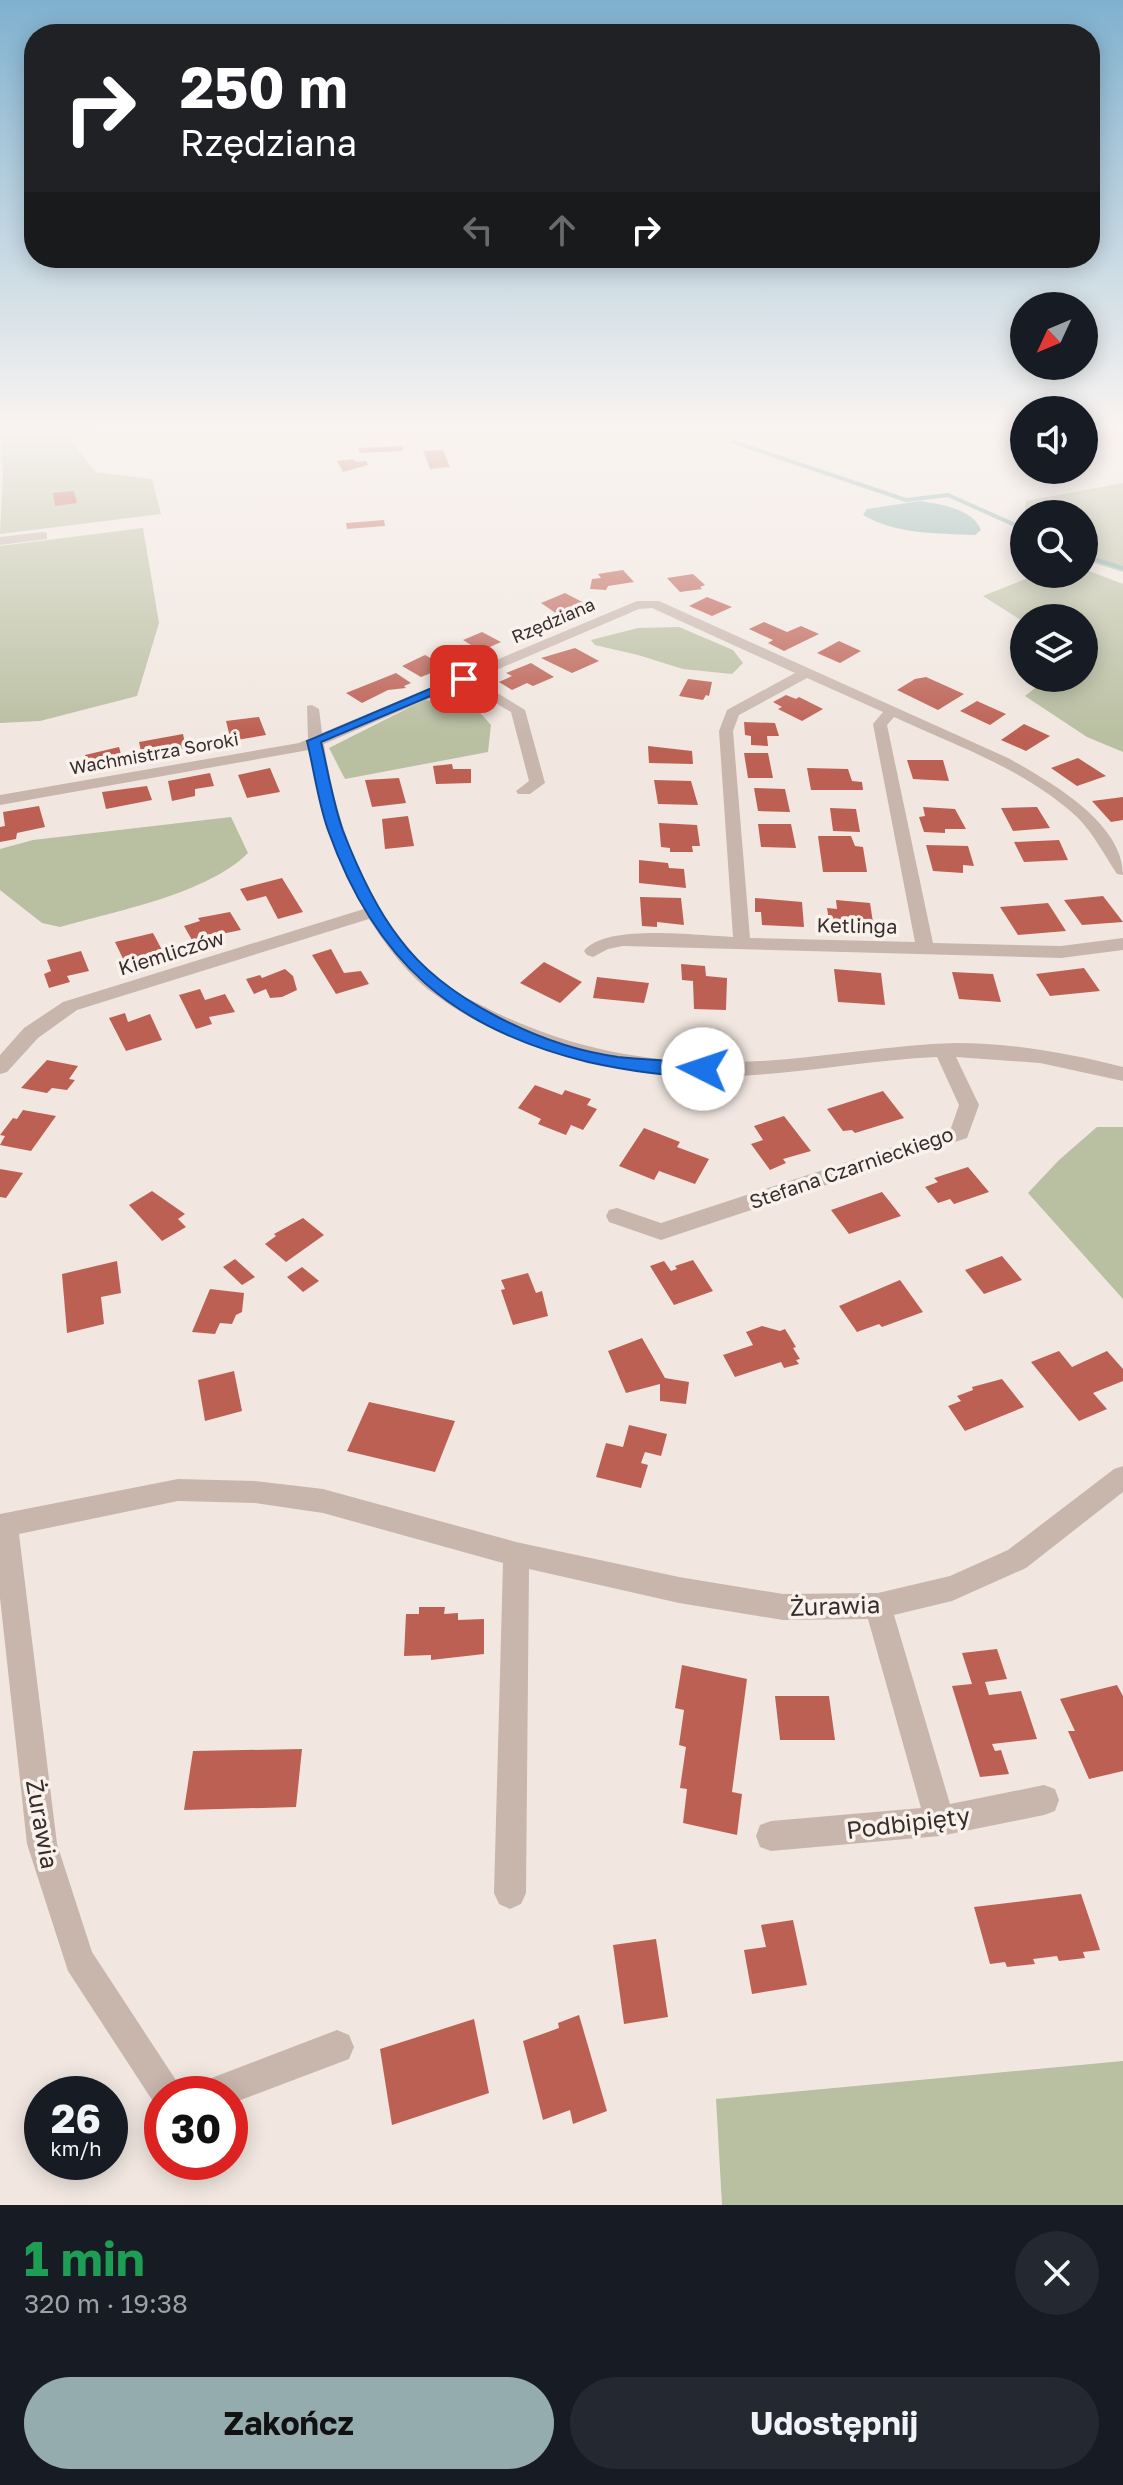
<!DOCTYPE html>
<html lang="pl">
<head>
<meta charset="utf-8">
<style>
  :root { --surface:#171b24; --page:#242831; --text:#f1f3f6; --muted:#9ea1a6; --accent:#94acad }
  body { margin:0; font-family:"Golos Text",sans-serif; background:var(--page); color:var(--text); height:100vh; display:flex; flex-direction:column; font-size:30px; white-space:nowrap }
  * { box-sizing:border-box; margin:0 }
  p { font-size:26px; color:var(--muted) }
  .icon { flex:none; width:44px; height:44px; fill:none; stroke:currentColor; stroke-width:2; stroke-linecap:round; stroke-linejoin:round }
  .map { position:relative; height:2205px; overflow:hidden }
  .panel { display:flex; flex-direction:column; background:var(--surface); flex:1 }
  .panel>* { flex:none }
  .top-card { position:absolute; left:24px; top:24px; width:1076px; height:244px; border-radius:32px; box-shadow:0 4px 20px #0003; background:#202124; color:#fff; overflow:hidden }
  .needle { width:52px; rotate:226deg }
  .controls { position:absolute; left:1010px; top:292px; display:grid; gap:16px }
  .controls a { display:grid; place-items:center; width:88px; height:88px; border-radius:50%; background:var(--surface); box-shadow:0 4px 20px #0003; font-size:40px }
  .speed { position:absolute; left:24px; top:2076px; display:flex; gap:16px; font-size:40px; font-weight:700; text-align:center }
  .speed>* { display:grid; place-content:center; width:104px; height:104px; border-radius:50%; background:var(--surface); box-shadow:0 4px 20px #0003; line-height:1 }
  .speed small { font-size:20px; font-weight:400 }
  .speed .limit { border:12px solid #d22; background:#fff; color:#111 }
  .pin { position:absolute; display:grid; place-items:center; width:68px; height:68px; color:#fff; margin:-34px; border-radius:16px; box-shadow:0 4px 12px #0006 }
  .me { position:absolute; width:88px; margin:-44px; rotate:274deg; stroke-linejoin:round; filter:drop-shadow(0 0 6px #0008) }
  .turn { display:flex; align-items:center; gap:28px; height:168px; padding:0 24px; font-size:36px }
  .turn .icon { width:104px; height:104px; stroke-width:2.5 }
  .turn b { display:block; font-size:56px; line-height:68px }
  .lanes { display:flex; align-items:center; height:76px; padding:0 24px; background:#0003; justify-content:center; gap:40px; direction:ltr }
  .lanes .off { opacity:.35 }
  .round { display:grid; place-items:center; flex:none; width:84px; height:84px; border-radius:42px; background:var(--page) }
  .overview { display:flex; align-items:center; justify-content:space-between; height:136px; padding:0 24px }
  h1 { font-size:48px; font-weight:700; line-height:60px; color:#1e9e55 }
  .action { display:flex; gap:16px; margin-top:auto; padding:16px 24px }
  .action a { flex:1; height:92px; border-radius:48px; background:var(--accent); color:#111; font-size:32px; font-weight:700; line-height:92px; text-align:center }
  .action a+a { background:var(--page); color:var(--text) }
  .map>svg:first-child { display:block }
</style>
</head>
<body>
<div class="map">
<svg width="1123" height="2205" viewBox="0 0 1123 2205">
  <rect width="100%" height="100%" fill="#f1e7e0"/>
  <g fill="#b9bfa1">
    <polygon points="0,428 95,428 71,441 95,472 152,479 161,514 0,534 3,473"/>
    <polygon points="1123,483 1123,572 1084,560 1084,514 1027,514 1025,511 1026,501"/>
    <polygon points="143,528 159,623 137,696 40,721 0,723 0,546"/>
    <polygon points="1084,569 1123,584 1123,752 1087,737 1025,696 1048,678 1084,678 1084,618 1024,618 1024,622 983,596 1038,574 1084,574"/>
    <polygon points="679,627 733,650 743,663 732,674 683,669 638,655 595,645 591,640 638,628"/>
    <polygon points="424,700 473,705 491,725 488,752 345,779 329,748"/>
    <path d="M231 817 248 853C207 894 116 911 60 927L42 923 0 890V849L33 840Z"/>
    <polygon points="1097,1127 1123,1127 1123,1299 1028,1193 1059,1160"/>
    <polygon points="1123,2061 1123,2205 722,2205 716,2099"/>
  </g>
  <path fill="#81aca9" d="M920 501C941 504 973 509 981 530L975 535C937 533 897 535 863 515L867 509Z"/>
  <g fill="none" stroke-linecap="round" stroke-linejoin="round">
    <g stroke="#81aca9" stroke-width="4">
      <polyline points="733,442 906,500 948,495 1024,529"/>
      <polyline points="1084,556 1123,568"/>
    </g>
  </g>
  <g fill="#bc6053">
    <polygon points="403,446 403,451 359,453 359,448"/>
    <polygon points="443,450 450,467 430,469 423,451"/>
    <polygon points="354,459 356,462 366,461 368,465 343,472 337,461"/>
    <polygon points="74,491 77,503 55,506 53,493"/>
    <polygon points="384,520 385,526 347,529 346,523"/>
    <polygon points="623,570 634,582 608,586 606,590 590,589 592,579 601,578 598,574"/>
    <polygon points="693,574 705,585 700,587 702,589 680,592 667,578"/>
    <polygon points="565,593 590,606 563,618 541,603"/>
    <polygon points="707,597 732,607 712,616 689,606"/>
    <polygon points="764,622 787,632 801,626 819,634 784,651 768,643 773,640 749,629"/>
    <polygon points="482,632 501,642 481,651 463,640"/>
    <polygon points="839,641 861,651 840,663 817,653"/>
    <polygon points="575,648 599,661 572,673 541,658"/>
    <polygon points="425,655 446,667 421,677 402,666"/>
    <polygon points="531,663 554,677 533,686 527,683 512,690 499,682 512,676 506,673"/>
    <polygon points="396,673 411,683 404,686 406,688 388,690 362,703 346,693"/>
    <polygon points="926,677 964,694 938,710 897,690 915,679"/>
    <polygon points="688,679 712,682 709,696 706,695 703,700 679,696"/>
    <polygon points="786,695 796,699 799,697 823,709 802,721 778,709 782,707 773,702"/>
    <polygon points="977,701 1006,714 990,725 960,711"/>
    <polygon points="259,717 266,735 231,741 226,721"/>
    <polygon points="744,722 775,723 779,736 767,736 768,746 751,745 751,736 745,735"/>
    <polygon points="1024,724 1050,736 1026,751 1001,740"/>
    <polygon points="183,734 186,748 142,756 139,742"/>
    <polygon points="648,746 692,751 693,764 649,763"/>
    <polygon points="119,747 123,761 88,769 85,755"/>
    <polygon points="744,753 768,753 773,778 748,778"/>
    <polygon points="1078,758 1106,776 1077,786 1051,768"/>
    <polygon points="907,760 943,760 949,781 913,779"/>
    <polygon points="452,764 453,769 471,769 471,783 436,784 433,766"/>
    <polygon points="270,768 280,792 247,798 238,775"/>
    <polygon points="807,768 848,769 852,781 862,782 863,790 811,790"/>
    <polygon points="210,773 214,786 195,789 195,796 172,801 168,781"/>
    <polygon points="399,778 406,803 372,807 365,780"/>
    <polygon points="654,780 691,781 698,805 658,804"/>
    <polygon points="147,786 152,800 106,809 102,792"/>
    <polygon points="754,788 785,789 790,812 758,811"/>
    <polygon points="1123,797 1123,820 1111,822 1092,801"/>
    <polygon points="39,806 45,827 17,833 16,839 0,842 0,827 5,826 3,812"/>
    <polygon points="923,807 955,809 966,829 945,829 945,833 924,832 919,817 925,816"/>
    <polygon points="1037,807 1050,828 1013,831 1001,808"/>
    <polygon points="830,808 856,809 860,832 833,831"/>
    <polygon points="408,816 414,846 385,849 382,819"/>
    <polygon points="659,823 697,825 700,846 692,846 693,852 670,852 670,848 661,847"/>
    <polygon points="758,824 791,824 796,848 761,847"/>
    <polygon points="818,836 851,836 855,846 863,847 867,872 823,872"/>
    <polygon points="1059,840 1068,860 1024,862 1014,842"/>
    <polygon points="926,845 968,846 974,866 963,865 963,873 933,871"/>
    <polygon points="639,860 668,863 669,868 684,869 686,888 639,883"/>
    <polygon points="282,878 303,912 278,919 266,896 247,901 240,889"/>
    <polygon points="1103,896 1123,922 1082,925 1064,900"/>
    <polygon points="640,897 681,898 684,925 657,922 657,927 642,926"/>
    <polygon points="755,898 802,902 804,927 762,925 761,912 755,912"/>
    <polygon points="836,900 870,903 874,929 830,927 827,908 837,909"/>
    <polygon points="1048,903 1066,931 1018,935 1000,907"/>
    <polygon points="230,912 241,930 192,940 184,926 200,921 198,918"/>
    <polygon points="153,933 162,950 126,965 115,942"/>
    <polygon points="331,949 344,973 361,971 369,984 336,994 312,955"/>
    <polygon points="81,951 89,971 67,976 70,982 49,988 44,974 51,971 47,960"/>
    <polygon points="544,962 582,982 560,1003 520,983"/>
    <polygon points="681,964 705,966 706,976 727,978 726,1010 694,1009 693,981 682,980"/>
    <polygon points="1084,968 1100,991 1050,996 1036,974"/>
    <polygon points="285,969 293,976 297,990 282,997 270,998 266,989 254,994 246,979 260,975 262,978"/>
    <polygon points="834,969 881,973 885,1005 838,1002"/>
    <polygon points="952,972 993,974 1001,1002 959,999"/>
    <polygon points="597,977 649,983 644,1003 593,998"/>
    <polygon points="200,989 205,1000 225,994 235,1012 209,1017 212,1024 196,1029 179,995"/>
    <polygon points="125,1013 128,1022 150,1014 162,1040 126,1051 109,1018"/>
    <polygon points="47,1060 78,1066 69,1079 75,1080 67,1090 52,1088 47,1093 21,1088"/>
    <polygon points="535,1085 562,1095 565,1090 591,1099 587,1105 597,1109 583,1130 571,1125 566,1135 538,1124 541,1119 518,1108"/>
    <polygon points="883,1091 904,1118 855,1133 852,1130 843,1131 827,1109"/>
    <polygon points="23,1110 56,1116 31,1151 0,1145 5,1136 0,1135 13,1118 17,1119"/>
    <polygon points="784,1116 811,1151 783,1159 786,1163 770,1170 751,1144 763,1140 754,1126"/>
    <polygon points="644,1128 680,1142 677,1147 709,1159 695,1184 659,1171 654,1180 619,1166"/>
    <polygon points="968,1167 989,1192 954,1204 950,1199 938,1203 925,1187 938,1182 934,1178"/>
    <polygon points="0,1169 23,1173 6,1198 0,1197"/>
    <polygon points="152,1191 185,1214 178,1219 186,1227 162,1241 129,1205"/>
    <polygon points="882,1192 901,1216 849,1234 831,1210"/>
    <polygon points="303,1218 324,1235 286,1262 265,1244 276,1236 274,1234"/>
    <polygon points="1002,1256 1022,1280 984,1294 965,1270"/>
    <polygon points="235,1259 255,1277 242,1285 223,1267"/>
    <polygon points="693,1260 713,1291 674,1305 650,1266 664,1261 671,1271 677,1269 675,1266"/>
    <polygon points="117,1261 121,1293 101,1297 104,1324 67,1333 62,1274"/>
    <polygon points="302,1267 319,1281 303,1292 287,1277"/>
    <polygon points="528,1273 536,1293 542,1291 548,1316 513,1325 501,1290 505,1289 501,1280"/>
    <polygon points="900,1280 923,1312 882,1327 879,1324 857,1332 839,1306"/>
    <polygon points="210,1289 244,1293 242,1312 236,1315 232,1324 220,1323 215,1334 192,1332"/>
    <polygon points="762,1326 780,1331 785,1329 796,1347 793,1348 800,1359 796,1360 799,1364 784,1368 781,1362 735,1377 723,1355 753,1345 746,1332"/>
    <polygon points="642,1338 665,1378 689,1382 686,1404 660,1401 660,1384 626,1393 608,1351"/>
    <polygon points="1059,1351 1072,1367 1107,1351 1123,1369 1123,1381 1093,1393 1107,1409 1079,1421 1031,1362"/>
    <polygon points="234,1371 242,1411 205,1421 198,1380"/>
    <polygon points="1002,1379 1024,1407 965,1431 948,1406 961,1401 957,1396 973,1390 972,1387"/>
    <polygon points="369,1402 455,1421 435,1472 347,1451"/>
    <polygon points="629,1425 667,1434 661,1456 645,1452 641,1463 648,1465 641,1488 596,1477 606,1443 623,1447"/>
    <polygon points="419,1607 445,1607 444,1614 458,1613 458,1620 484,1619 484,1654 431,1660 431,1655 404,1656 406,1614 419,1614"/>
    <polygon points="997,1649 1007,1679 985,1682 989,1695 1021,1691 1037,1739 992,1744 995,1751 1001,1750 1009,1774 980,1777 952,1686 972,1684 962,1653"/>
    <polygon points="682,1665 747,1679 732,1792 742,1794 737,1835 683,1823 687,1789 680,1788 686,1747 679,1745 684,1710 675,1708"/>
    <polygon points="1117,1685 1123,1696 1123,1771 1089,1779 1068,1731 1075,1731 1060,1699"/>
    <polygon points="775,1696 829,1696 835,1740 780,1740"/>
    <polygon points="302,1749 296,1807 184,1810 193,1751"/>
    <polygon points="1081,1894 1100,1950 1083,1952 1085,1958 1059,1961 1057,1956 1033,1959 1035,1964 1007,1967 1005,1962 990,1964 974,1907"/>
    <polygon points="793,1920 807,1985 752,1994 744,1950 766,1947 761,1925"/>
    <polygon points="656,1939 668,2017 624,2024 613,1945"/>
    <polygon points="579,2015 607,2111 573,2124 570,2110 543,2120 523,2041 559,2028 558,2023"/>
    <polygon points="474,2019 489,2093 392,2125 380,2049"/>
  </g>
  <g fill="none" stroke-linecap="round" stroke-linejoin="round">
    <g fill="#c8b6ad" fill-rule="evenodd">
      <polygon points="43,532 47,533 47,539 0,545 0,537"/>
      <path d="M637 601H659L1008 758C1049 781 1123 822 1123 875L1117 874C1105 856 1093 833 1078 818 1027 770 957 746 894 717L887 725 933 943 1061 946 1123 938V950L1061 958 623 946 608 949 593 957 587 955 584 951C606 923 698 936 733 937L719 731 727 710 795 673 652 608 639 609 475 679 525 710 545 783 530 794H518L516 791 529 781 511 712 463 684 324 744C337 834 374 927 447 986 458 994 471 1000 483 1006 562 1047 645 1064 734 1062 808 1061 882 1045 956 1043 1013 1043 1068 1053 1123 1067V1081L1040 1063 956 1057 979 1105 967 1138 661 1240 609 1222 606 1216 609 1210 617 1208 661 1223 951 1128 959 1105 937 1057C870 1060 804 1073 738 1076 641 1080 516 1055 437 996 409 977 387 947 369 919L77 1010 38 1038 7 1072 0 1074V1055L24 1028 63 1002 364 909C334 861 320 805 309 750L0 805V795L299 743 308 739 307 706 312 705 319 709 322 733ZM807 678 883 712 873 724 915 942 750 938 733 731 739 715Z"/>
      <polygon points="1123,1466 1123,1492 1026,1568 952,1601 894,1615 950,1804 1044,1785 1055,1789 1059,1800 1055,1811 1044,1815 940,1836 771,1851 760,1847 756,1836 760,1825 771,1821 921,1808 868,1619 783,1620 679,1603 529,1569 526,1893 521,1904 510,1909 499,1904 494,1893 503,1563 323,1513 255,1503 178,1501 19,1534 57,1844 92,1952 185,2094 162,2094 162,2108 156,2106 68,1971 27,1844 0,1598 0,1514 178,1479 255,1481 323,1489 516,1542 679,1577 783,1594 878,1593 950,1576 1008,1550 1114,1469"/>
      <polygon points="337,2030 349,2035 354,2047 349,2059 230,2104 230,2094 196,2094 201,2082"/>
    </g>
  </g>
  <linearGradient id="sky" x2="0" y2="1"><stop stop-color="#7fb1cf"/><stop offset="0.58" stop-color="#f9f4f1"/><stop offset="1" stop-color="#f9f4f1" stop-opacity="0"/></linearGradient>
  <rect width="1123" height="736" fill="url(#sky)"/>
  <path fill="#1a73e8" stroke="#114b97" stroke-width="2" d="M460 676 471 679 321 742C328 771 333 803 343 831 357 867 375 907 399 938 444 1000 544 1047 618 1057 646 1060 675 1061 703 1063L712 1069 709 1073C684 1081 615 1068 588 1062 453 1029 375 962 328 830 318 802 314 770 307 741Z"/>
  <g text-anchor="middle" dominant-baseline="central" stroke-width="7" stroke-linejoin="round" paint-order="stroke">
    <g font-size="18" fill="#372d2b" stroke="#f9f2ec">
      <text transform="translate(553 620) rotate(-23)">Rzędziana</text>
      <text transform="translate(154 753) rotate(-10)">Wachmistrza Soroki</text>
    </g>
    <g font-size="20" fill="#372d2b" stroke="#f9f2ec">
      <text transform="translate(857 925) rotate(1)">Ketlinga</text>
      <text transform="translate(171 952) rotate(-17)">Kiemliczów</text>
      <text transform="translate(851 1167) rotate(-19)">Stefana Czarnieckiego</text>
    </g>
    <g font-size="24" fill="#372d2b" stroke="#f9f2ec">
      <text transform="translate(835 1605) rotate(-2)">Żurawia</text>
      <text transform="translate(908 1822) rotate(-7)">Podbipięty</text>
      <text transform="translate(43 1824) rotate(80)">Żurawia</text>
    </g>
  </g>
</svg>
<div class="controls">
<a><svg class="needle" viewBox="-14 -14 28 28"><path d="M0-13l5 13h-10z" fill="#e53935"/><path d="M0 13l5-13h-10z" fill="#9ea1a6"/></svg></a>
<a><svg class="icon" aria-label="sound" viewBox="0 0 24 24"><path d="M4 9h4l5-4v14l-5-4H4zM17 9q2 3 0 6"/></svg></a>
<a><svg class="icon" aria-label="search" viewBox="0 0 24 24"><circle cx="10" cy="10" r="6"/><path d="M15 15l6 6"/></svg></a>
<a><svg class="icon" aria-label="layers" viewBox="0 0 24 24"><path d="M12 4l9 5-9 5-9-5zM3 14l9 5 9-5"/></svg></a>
</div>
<div class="speed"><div>26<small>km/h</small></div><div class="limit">30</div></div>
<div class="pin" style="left:464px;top:679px;background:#d93025"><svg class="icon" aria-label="arrive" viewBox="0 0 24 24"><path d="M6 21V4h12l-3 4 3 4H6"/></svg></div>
<svg class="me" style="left:703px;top:1069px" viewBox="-20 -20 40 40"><circle r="19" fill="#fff"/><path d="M0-13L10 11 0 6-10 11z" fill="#1a73e8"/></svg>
<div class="top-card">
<div class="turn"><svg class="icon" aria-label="right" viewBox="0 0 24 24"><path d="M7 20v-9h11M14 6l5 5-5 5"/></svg><div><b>250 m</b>Rzędziana</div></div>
<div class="lanes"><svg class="icon off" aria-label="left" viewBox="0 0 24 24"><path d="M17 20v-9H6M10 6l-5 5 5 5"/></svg><svg class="icon off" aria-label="ahead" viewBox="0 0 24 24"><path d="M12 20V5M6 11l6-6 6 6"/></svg><svg class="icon" aria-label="right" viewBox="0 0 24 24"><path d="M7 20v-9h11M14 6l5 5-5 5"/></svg></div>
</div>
</div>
<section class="panel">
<div class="overview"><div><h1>1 min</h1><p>320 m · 19:38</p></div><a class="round"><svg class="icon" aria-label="close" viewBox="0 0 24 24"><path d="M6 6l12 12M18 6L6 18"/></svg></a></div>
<div class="action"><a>Zakończ</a><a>Udostępnij</a></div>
</section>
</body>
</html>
